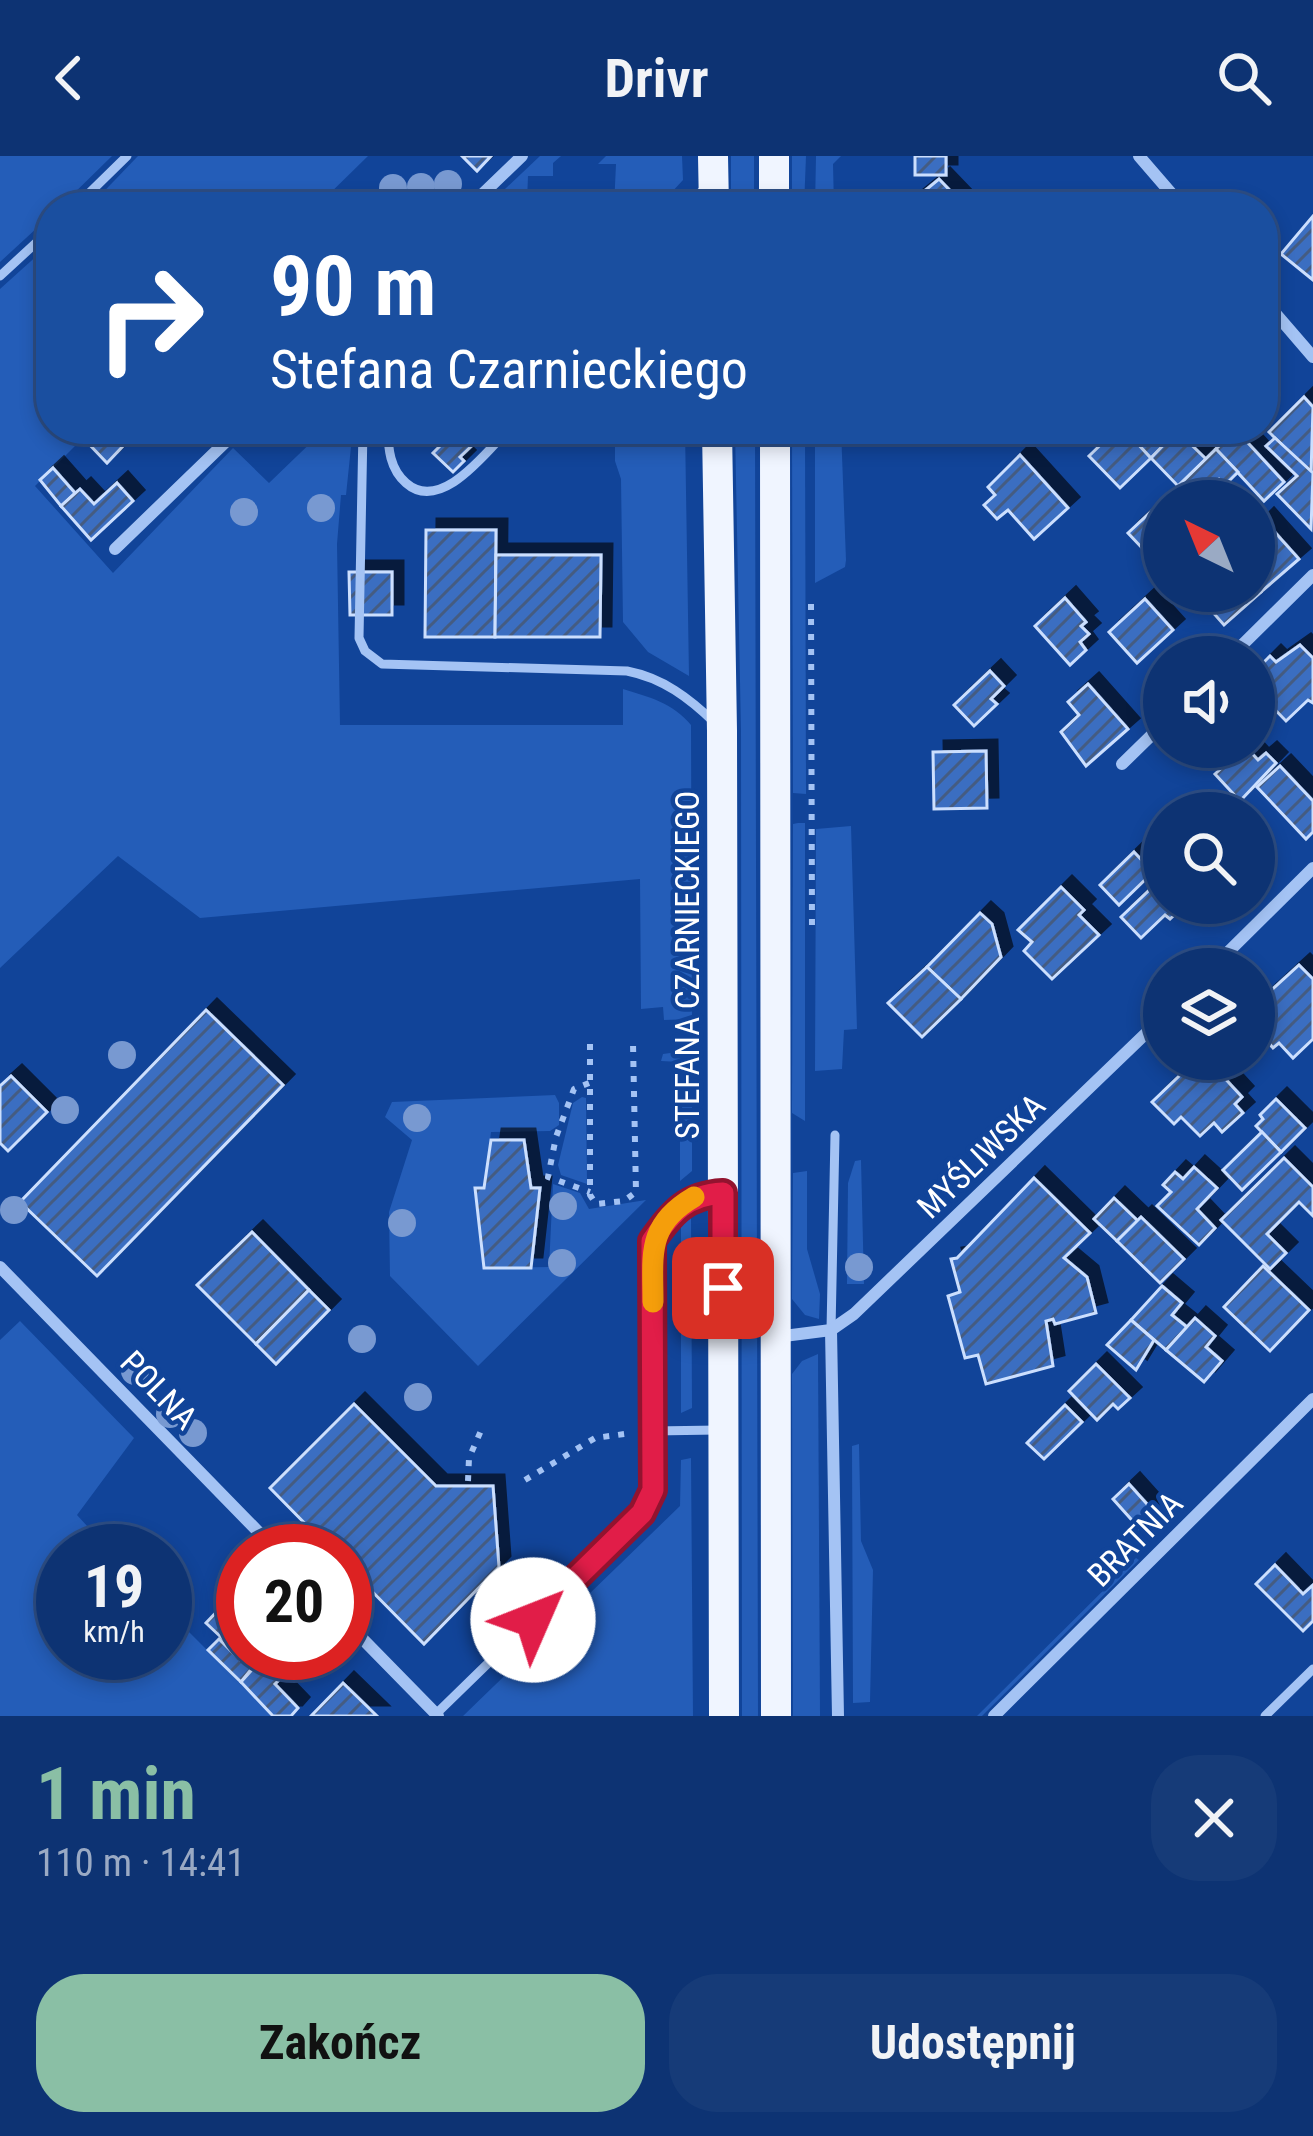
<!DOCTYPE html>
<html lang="pl">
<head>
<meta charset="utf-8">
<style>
  :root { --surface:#0d3373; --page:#163b78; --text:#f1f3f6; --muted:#9aaac4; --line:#2d4e85; --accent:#8abfa5 }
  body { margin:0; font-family:"Roboto Condensed",sans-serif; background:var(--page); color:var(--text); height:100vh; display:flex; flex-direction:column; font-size:45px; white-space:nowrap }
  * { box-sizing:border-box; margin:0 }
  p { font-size:39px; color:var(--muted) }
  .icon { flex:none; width:66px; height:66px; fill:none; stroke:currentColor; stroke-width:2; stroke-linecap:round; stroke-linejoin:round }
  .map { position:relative; height:1560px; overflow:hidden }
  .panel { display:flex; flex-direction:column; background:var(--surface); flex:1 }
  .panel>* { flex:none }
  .top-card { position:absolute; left:36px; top:36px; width:1242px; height:252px; border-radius:48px; box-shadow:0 6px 18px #0003,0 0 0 3px var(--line); background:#1a4fa0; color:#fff; overflow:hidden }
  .needle { width:78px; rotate:317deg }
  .tools { position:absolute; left:1143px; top:324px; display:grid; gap:24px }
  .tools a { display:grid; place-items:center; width:132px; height:132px; border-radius:50%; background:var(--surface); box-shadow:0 6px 18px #0003,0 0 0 3px var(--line); font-size:60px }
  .speed { position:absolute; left:36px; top:1368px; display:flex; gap:24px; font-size:60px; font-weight:700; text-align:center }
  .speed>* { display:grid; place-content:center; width:156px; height:156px; border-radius:50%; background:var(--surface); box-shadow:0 6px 18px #0003,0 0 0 3px var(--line); line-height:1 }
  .speed small { font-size:30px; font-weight:400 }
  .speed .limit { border:18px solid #d22; background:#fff; color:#111 }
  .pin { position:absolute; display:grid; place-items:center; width:102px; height:102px; color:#fff; margin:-51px; border-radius:24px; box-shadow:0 6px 18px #0006 }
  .me { position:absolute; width:132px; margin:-66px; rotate:46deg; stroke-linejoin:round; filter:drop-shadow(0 0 9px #0008) }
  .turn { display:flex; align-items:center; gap:42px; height:252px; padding:0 36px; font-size:54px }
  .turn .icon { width:156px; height:156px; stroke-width:2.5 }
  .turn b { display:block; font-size:84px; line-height:102px }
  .round { display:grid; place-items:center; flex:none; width:126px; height:126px; border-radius:48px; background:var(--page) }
  .summary { display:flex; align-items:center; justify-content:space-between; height:204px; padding:0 36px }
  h1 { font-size:72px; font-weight:700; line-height:90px; color:var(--accent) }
  .primary-button { display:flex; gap:24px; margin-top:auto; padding:24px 36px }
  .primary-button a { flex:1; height:138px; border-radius:48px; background:var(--accent); color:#111; font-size:48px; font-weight:700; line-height:138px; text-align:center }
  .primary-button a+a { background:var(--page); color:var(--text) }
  header { display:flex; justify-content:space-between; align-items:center; height:156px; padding:0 36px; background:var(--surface); font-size:54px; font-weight:700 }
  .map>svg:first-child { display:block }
</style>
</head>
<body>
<header><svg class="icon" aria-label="back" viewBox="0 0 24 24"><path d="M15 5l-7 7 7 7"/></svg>Drivr<svg class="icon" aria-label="search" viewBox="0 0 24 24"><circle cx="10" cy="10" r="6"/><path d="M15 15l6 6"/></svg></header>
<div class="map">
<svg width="1313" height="1560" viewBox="0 0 1313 1560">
  <defs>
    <pattern id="building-hatch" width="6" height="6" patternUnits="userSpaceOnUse" patternTransform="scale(3)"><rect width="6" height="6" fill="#3a6ec1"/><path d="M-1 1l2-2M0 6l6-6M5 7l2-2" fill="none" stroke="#445b81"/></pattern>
    <filter id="shadow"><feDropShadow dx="11" dy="-11" stdDeviation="0" flood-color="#0009"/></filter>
  </defs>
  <rect width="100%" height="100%" fill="#149"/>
  <g fill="#245db8">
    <polygon points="0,0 112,0 60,51 51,51 51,59 0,106"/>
    <polygon points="138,0 368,0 316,51 89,51"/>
    <polygon points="540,0 561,0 553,7 553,20 528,20 527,46 486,51"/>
    <polygon points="606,0 682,0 683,24 658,51 614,51 616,8 598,8"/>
    <rect x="731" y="0" width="23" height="51"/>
    <polygon points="792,0 806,0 804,51 792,51"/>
    <polygon points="816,0 841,0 833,8 834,51 815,51"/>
    <path d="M51 87V273H92L35 330 113 417 233 292 269 327 324 274 342 273 351 291 346 339H341L337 388 340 569H623V533C649 541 673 547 691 569L692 863 664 864 663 851 641 853 640 723 200 762 118 700 0 812V133Z"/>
    <polygon points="615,273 685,273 689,520 648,496 623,466 621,323 615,305"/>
    <polygon points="735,273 755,273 758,1560 742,1560 741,576"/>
    <polygon points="792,273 805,273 806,638 793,637"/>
    <polygon points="815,273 841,273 846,404 845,411 815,427"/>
    <polygon points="798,667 805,667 805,965 792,957 793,668"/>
    <polygon points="851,670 857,873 844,874 842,913 815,915 816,673"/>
    <polygon points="692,894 692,1015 680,1025 680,906 661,905 663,898"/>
    <polygon points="555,939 559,947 559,969 550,975 491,976 484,1032 475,1033 484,1112 549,1111 553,1028 580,1037 589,1053 646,1044 478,1210 390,1120 389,1056 412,984 385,961 392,946"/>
    <polygon points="582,941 586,942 587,1028 561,1019 558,1009 573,947"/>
    <polygon points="861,1004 864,1128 847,1128 848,1027 855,1005"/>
    <polygon points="807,1015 807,1093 820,1138 819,1163 805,1159 792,1143 793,1017"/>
    <polygon points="691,1060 692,1252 681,1257 681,1068"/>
    <polygon points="20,1165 134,1282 77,1359 110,1395 63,1395 63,1497 165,1497 165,1452 273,1560 0,1560 0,1184"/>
    <polygon points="818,1198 820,1560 793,1560 792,1218 802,1205"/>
    <polygon points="859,1288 861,1385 873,1414 870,1546 853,1547 852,1290"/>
    <polygon points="691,1302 693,1560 463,1560 680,1350 681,1304"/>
    <polygon points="1136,1402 1139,1404 982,1560 977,1560"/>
  </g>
  <g fill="url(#building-hatch)" stroke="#ccdffe" stroke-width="3" filter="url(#shadow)">
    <polygon points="462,0 491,0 477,15"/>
    <rect x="915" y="0" width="31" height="19"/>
    <polygon points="939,23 960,45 953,51 905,51"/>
    <polygon points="1313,60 1313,124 1281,98"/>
    <polygon points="1304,241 1313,251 1311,318 1269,276"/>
    <polygon points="100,273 139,273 107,307 87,286"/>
    <polygon points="424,273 497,273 487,283 483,279 460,301 464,305 453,316 433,297 440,290"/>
    <polygon points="936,273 964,273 949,287"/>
    <polygon points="1117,273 1124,273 1151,302 1120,332 1089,300"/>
    <polygon points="1124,273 1180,273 1151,302"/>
    <polygon points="1236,274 1284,326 1264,345 1216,293"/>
    <polygon points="1177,275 1206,303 1178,330 1151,302"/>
    <polygon points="1275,282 1313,317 1311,373 1277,338 1297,320 1266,290"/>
    <polygon points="1216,293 1238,316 1225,329 1219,323 1195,345 1179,345 1171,337"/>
    <polygon points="1020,299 1068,352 1034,383 1008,354 997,363 984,349 995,339 988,331"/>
    <polygon points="53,312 75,337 61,350 40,324"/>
    <polygon points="117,327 133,345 91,384 61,350 80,333 94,348"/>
    <polygon points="1171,337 1179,345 1164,345 1164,374 1143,393 1128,377"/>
    <polygon points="1263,363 1299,403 1261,436 1254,428 1254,372"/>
    <polygon points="426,374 496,374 495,481 425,481"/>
    <polygon points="496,399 601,399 600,481 495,481"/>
    <polygon points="349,416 392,416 392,459 350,459"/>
    <polygon points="1254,428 1261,436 1224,469 1194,435 1254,435"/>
    <polygon points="1065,442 1086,466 1081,470 1089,478 1080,486 1086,494 1070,509 1035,470"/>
    <polygon points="1145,443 1173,474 1137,507 1109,476"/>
    <polygon points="1300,489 1313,502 1313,547 1308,544 1286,565 1254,532 1254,527 1263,517 1258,512 1270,500 1276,506"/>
    <polygon points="990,515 1004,530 991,543 997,548 974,570 954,549"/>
    <polygon points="1088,528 1128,573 1086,610 1061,576 1079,559 1068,546"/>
    <polygon points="1215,591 1246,591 1258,604 1266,597 1276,607 1240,645 1215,618 1229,605"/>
    <polygon points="986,595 987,652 934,653 933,596"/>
    <polygon points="1280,610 1313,645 1313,676 1306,683 1257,631"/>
    <polygon points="1134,696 1153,716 1119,749 1100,729"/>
    <polygon points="1161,723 1164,747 1185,749 1170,763 1165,759 1141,782 1121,761"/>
    <polygon points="1061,731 1084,754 1079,759 1099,779 1052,823 1024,795 1032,786 1018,774"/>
    <polygon points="980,757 992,768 1001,801 961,843 927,811"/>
    <polygon points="1299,809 1313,823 1313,883 1293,902 1279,887 1273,892 1264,881 1269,876 1254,860 1254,850"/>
    <polygon points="927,811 961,843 922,881 888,847"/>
    <polygon points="206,854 283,929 97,1120 20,1046"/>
    <polygon points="1197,903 1207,903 1242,941 1235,948 1243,957 1222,976 1214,967 1200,980 1181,961 1174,968 1152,946"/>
    <polygon points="11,920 47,956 8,995 0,987 0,930"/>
    <polygon points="1276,943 1305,972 1281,996 1256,970 1263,963 1260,959"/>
    <polygon points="1262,976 1281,996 1242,1034 1223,1014"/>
    <polygon points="491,984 524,984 531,1032 540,1032 531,1112 484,1112 475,1032 484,1032"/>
    <polygon points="1284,1002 1313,1031 1313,1060 1299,1046 1267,1078 1286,1097 1270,1113 1221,1064"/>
    <polygon points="1194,1011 1217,1032 1197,1053 1215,1072 1199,1089 1157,1050 1171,1036 1163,1029 1175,1016 1183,1023"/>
    <polygon points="1034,1022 1090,1077 1064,1102 1087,1121 1096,1157 1055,1168 1053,1163 1046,1165 1053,1210 986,1228 978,1199 965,1202 948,1140 960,1136 951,1103 957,1102"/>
    <polygon points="1114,1042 1138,1065 1117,1085 1094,1063"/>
    <polygon points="1141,1061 1184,1103 1160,1127 1117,1085"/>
    <polygon points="252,1076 309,1134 256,1188 197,1129"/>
    <polygon points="1263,1110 1309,1154 1270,1195 1224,1151"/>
    <polygon points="1162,1130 1182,1147 1172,1159 1187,1171 1166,1194 1131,1164"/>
    <polygon points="309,1134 329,1154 276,1208 256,1188"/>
    <polygon points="1195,1162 1215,1180 1206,1191 1222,1205 1204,1226 1166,1194"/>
    <polygon points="1131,1164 1154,1184 1136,1214 1107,1189"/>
    <polygon points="1096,1208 1130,1242 1118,1253 1113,1248 1097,1264 1069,1235"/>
    <polygon points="354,1248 436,1330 493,1330 499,1411 424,1488 345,1408 345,1395 332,1395 270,1332"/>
    <polygon points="1065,1249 1082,1266 1044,1303 1027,1287"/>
    <polygon points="1129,1328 1155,1357 1139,1372 1113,1343"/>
    <polygon points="1275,1409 1303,1438 1313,1429 1313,1465 1303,1475 1256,1428"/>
    <polygon points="243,1428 243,1463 223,1483 206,1467"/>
    <polygon points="219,1483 240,1504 248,1497 257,1506 241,1526 208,1494"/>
    <polygon points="267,1497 286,1497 296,1507 275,1528 298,1552 291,1560 273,1560 241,1526"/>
    <polygon points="343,1527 377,1560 311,1560"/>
  </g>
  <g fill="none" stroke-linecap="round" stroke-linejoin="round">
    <g stroke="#a4c3f4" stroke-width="6" stroke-dasharray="6 9" stroke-linecap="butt">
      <polyline points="811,448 812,776"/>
      <polyline points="590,888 590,1039 596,1048 624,1045 636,1036 633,887"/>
      <polyline points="589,927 574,933 556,981 548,1021 590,1036"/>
      <polyline points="525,1324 595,1282 632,1277"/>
      <polyline points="468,1325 469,1302 483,1270"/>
    </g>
    <g stroke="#a4c3f4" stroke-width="9">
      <polyline points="75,51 127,0"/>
      <polyline points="686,51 705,32"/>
      <polyline points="0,120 51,73"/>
      <path d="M363 273 359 482 365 495 382 508 627 515C663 522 689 542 715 567"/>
      <path d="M388 273C388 293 390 313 406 327 441 358 487 295 509 273"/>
      <polyline points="831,1174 835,979"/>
      <polyline points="653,1275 718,1274"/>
      <polyline points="436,1558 630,1369 642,1357 653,1334 652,1085 687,1044 718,1038"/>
      <polyline points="1265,1560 1313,1513"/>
    </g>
    <g stroke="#a4c3f4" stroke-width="12">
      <polyline points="1139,0 1183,51"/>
      <polyline points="469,51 522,0"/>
      <polyline points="1263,143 1313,201"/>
      <polyline points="115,393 239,273"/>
      <polyline points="1230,501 1313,419"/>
      <polyline points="1122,608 1164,567"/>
      <polyline points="1211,813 1313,712"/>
      <polyline points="0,1111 277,1395"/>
      <polyline points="831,1174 838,1560"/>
      <polyline points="776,1181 831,1174 854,1158 1164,860"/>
      <polyline points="345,1465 438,1560"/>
      <polyline points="994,1560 1313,1243"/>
    </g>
    <g stroke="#f0f5ff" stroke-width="30">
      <polyline points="713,0 714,51"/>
      <polyline points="774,0 774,51"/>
      <polyline points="717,273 722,575 724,1560"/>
      <polyline points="775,273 776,1560"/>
    </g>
  </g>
  <g fill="#7899d1">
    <circle cx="448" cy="28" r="14"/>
    <circle cx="421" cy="31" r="14"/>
    <circle cx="393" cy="32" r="14"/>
    <circle cx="321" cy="352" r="14"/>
    <circle cx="244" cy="356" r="14"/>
    <circle cx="122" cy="899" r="14"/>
    <circle cx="65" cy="954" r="14"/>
    <circle cx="417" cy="962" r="14"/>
    <circle cx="563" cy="1050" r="14"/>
    <circle cx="14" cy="1054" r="14"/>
    <circle cx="402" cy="1067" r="14"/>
    <circle cx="562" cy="1107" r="14"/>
    <circle cx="859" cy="1111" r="14"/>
    <circle cx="362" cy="1183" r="14"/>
    <circle cx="135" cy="1215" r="14"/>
    <circle cx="418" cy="1241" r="14"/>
    <circle cx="170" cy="1258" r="14"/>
    <circle cx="193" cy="1277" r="14"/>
  </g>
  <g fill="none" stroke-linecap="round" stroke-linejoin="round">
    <defs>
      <path id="route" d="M533 1464 642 1357 653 1334 652 1085C672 1056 687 1039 723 1037V1132"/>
    </defs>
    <use href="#route" stroke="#92132f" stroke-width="30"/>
    <use href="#route" stroke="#e11d48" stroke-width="21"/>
    <path stroke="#f59e0b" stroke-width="21" d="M653 1146C653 1099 646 1069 694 1041"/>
  </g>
  <g text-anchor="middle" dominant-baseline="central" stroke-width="9" stroke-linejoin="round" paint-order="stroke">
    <g font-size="33" fill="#fff" stroke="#149">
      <text transform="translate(687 809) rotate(-90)">STEFANA CZARNIECKIEGO</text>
      <text transform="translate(981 1000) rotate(-44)">MYŚLIWSKA</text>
      <text transform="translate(159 1234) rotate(46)">POLNA</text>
      <text transform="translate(1135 1383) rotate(-45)">BRATNIA</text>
    </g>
  </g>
</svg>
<div class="tools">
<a><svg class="needle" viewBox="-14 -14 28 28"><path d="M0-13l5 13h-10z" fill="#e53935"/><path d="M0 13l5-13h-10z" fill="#9aaac4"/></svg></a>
<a><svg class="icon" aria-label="sound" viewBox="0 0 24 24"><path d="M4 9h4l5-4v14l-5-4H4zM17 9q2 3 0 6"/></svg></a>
<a><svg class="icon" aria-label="search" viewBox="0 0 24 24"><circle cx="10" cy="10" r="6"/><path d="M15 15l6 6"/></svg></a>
<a><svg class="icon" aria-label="layers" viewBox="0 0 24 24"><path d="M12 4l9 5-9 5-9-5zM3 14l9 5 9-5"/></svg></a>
</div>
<div class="speed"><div>19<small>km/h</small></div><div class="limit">20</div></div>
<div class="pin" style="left:723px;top:1132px;background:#d93025"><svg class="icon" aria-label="arrive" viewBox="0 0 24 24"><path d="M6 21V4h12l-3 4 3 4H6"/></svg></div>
<svg class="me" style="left:533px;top:1464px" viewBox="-20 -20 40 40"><circle r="19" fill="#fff"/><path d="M0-13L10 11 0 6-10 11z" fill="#e11d48"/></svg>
<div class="top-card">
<div class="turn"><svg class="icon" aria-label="right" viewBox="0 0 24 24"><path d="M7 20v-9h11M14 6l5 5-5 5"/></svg><div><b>90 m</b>Stefana Czarnieckiego</div></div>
</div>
</div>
<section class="panel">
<div class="summary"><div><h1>1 min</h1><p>110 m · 14:41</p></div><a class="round"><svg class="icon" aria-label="close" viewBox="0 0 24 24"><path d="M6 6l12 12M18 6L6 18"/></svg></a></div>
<div class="primary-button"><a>Zakończ</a><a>Udostępnij</a></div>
</section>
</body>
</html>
